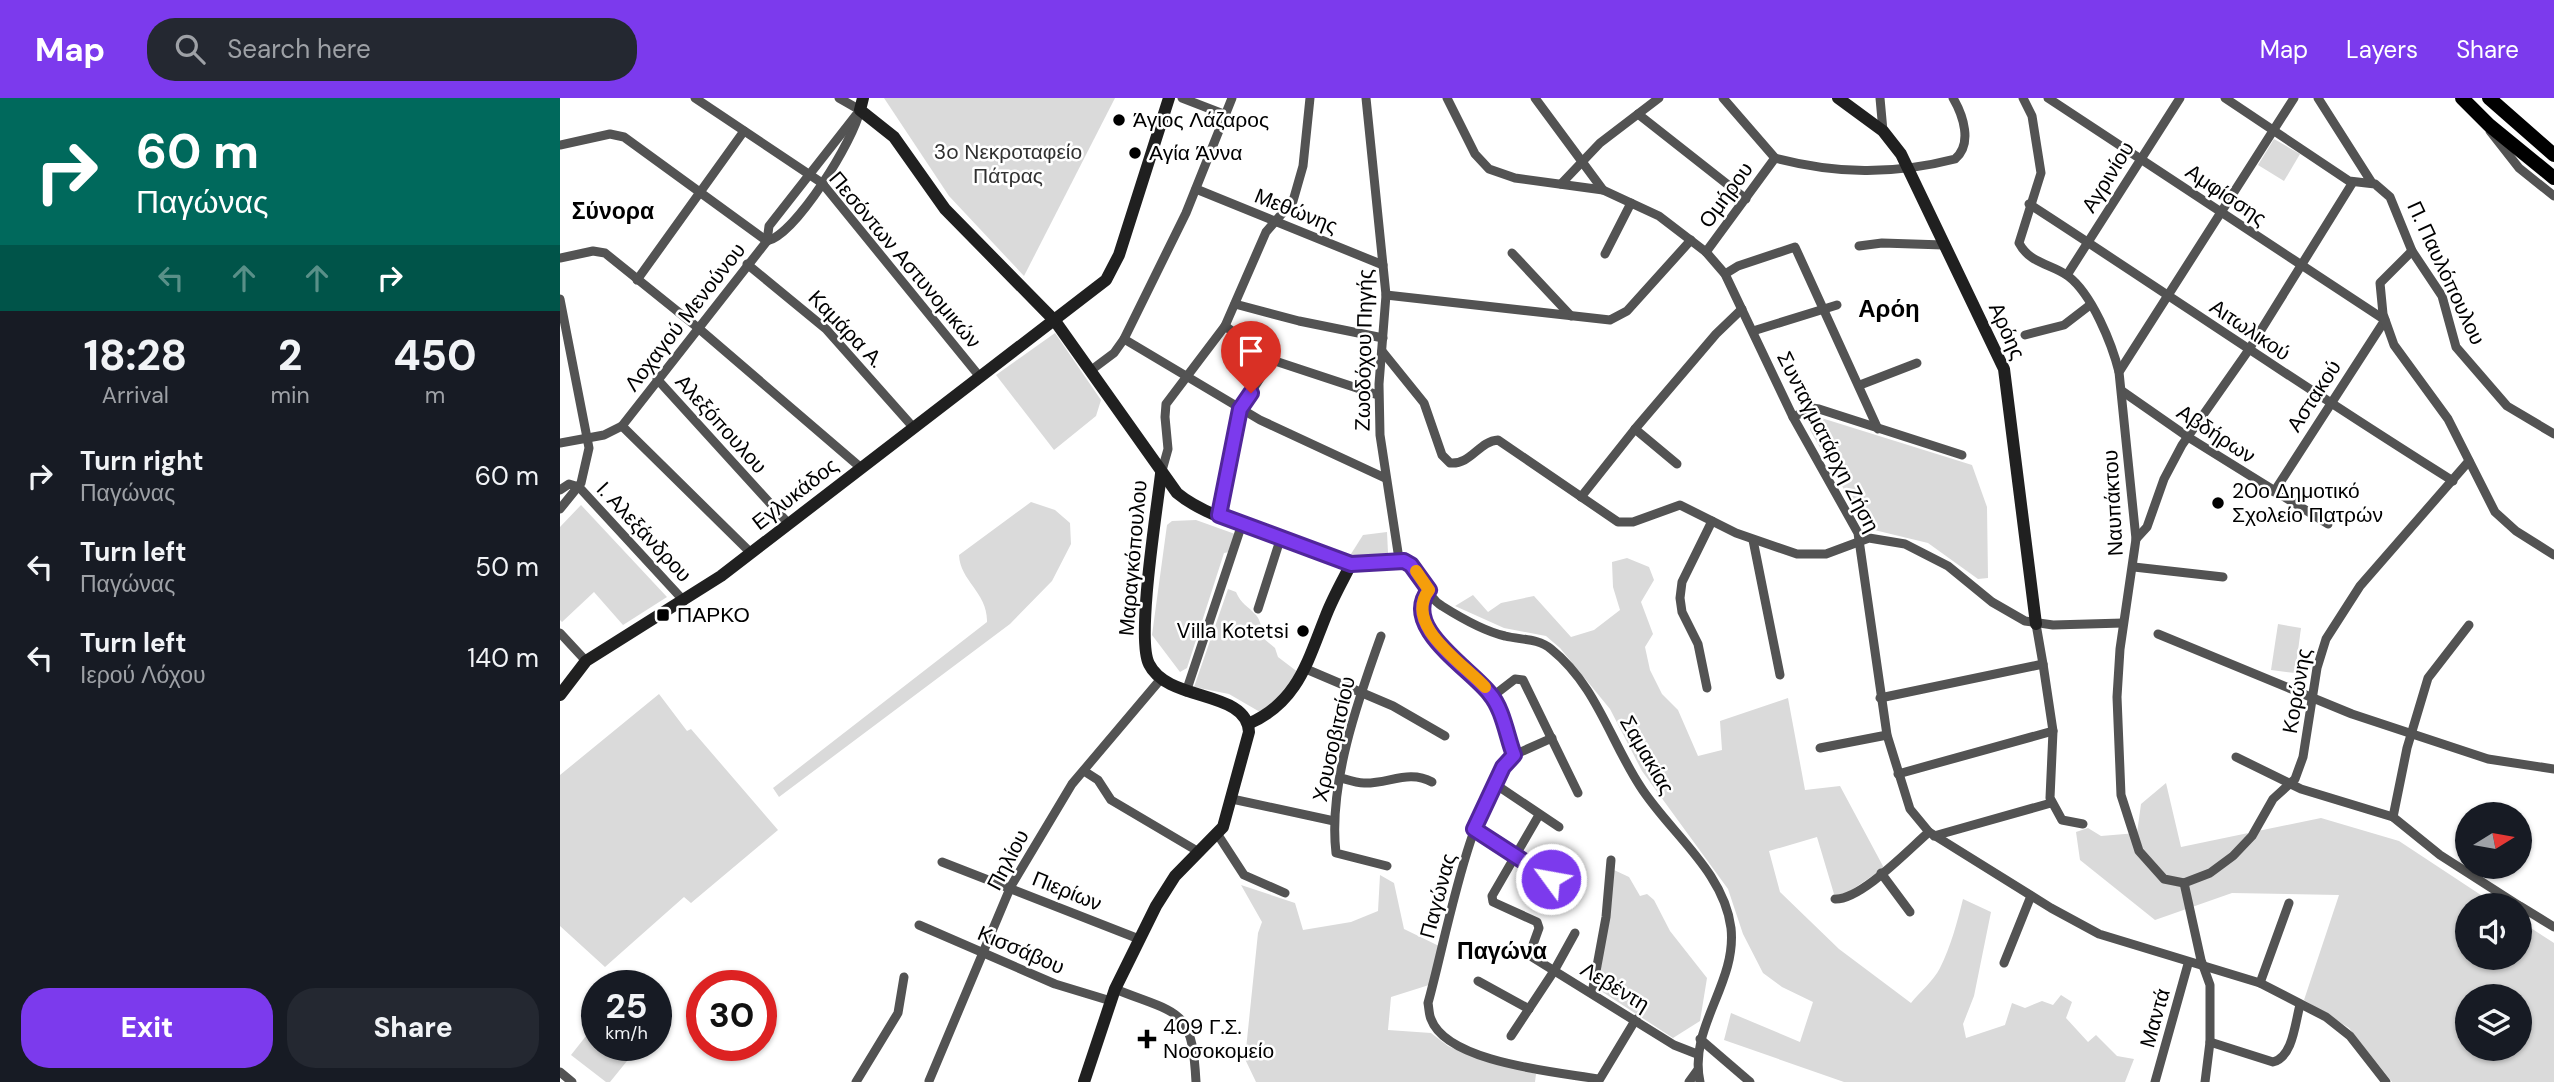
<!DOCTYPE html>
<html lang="en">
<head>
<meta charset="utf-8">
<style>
  :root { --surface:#171b24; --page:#242831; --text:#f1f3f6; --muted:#9ea1a6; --accent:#7c3aed }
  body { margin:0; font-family:"DM Sans",sans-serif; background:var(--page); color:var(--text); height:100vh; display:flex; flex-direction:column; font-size:26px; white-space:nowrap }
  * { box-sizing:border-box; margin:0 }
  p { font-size:23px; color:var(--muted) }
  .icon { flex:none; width:38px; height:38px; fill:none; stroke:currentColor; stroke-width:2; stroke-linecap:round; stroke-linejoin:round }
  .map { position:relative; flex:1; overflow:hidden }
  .details { display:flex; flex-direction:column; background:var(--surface); width:560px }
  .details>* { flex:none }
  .guide { background:#00695c; color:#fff; overflow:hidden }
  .needle { width:46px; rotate:79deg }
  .tools { position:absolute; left:1895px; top:704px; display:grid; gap:14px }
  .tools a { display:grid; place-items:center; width:77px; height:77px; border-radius:50%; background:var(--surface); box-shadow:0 2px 5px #0004; font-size:35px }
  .speed { position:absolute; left:21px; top:872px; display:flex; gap:14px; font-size:35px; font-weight:700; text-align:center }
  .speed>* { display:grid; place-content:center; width:91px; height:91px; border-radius:50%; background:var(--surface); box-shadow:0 2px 5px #0004; line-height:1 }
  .speed small { font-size:18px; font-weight:400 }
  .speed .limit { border:10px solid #d22; background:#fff; color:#111 }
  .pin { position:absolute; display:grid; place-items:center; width:60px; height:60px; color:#fff; margin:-72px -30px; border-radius:50% 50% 50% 0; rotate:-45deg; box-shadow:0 0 7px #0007 }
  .pin .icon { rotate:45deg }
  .me { position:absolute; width:77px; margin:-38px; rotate:302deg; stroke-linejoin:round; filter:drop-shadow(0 0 5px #0008) }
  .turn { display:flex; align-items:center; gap:24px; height:147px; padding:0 21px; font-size:32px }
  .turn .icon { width:91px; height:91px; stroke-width:2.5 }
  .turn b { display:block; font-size:49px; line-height:60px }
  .lanes { display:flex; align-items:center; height:66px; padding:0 21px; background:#0003; justify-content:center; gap:35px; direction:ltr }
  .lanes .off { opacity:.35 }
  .eta { display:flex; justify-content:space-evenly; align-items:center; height:119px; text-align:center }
  .eta b { font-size:42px; font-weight:800; line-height:49px }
  .action { display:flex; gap:14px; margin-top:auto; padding:14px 21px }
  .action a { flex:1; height:80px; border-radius:28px; background:var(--accent); color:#fff; font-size:28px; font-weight:800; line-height:80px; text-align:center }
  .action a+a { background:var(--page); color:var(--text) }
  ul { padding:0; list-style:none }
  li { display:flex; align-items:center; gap:21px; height:91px; padding:0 21px }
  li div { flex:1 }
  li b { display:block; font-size:26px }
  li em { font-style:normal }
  header { display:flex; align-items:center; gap:42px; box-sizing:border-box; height:98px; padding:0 35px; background:var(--accent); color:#fff }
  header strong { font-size:33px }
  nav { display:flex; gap:38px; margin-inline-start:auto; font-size:24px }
  .search { width:490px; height:63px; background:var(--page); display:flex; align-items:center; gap:18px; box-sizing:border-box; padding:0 24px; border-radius:28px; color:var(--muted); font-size:26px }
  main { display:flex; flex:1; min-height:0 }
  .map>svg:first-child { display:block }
</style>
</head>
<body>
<header>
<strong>Map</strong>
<div class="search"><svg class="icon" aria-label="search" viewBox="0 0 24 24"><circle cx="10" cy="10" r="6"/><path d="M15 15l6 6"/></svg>Search here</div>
<nav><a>Map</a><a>Layers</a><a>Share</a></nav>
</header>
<main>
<section class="details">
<div class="guide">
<div class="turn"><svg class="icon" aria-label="right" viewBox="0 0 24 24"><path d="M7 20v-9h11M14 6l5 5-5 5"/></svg><div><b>60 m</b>Παγώνας</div></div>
<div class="lanes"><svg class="icon off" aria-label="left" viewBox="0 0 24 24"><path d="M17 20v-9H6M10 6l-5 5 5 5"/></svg><svg class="icon off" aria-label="ahead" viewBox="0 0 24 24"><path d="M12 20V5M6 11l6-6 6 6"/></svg><svg class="icon off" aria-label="ahead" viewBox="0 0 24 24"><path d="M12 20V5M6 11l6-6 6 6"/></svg><svg class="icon" aria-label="right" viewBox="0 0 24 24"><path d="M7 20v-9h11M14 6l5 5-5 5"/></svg></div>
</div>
<div class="eta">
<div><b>18:28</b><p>Arrival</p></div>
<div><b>2</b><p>min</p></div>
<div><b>450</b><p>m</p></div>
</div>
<ul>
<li><svg class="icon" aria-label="right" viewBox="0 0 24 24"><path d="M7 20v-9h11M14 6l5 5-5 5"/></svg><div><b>Turn right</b><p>Παγώνας</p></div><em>60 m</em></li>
<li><svg class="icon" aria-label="left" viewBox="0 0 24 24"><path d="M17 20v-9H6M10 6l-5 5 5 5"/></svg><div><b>Turn left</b><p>Παγώνας</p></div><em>50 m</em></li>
<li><svg class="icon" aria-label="left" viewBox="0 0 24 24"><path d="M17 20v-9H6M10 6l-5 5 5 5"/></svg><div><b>Turn left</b><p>Ιερού Λόχου</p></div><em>140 m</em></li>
</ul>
<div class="action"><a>Exit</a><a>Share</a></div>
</section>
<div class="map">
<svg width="1994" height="984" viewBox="0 0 1994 984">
  <rect width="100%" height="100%" fill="#fff"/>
  <g fill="#dadada" fill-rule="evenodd">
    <polygon points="324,0 555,0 464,178 389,98"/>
    <polygon points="1714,41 1740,56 1724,83 1698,67"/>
    <polygon points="495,235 541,302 536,318 494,352 436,277"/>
    <polygon points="1255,318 1412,367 1427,409 1428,480 1418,481 1368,445 1306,430 1250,332"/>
    <path d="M471 404 495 412 510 425 511 446 492 483 450 526 219 699 213 690 427 524C428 495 400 483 399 457Z"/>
    <polygon points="21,407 107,499 63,527 34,494 2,524 0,522 0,429"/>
    <polygon points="636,422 675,436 669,454 664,455 627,570 620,574 592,537 607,427 612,423"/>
    <polygon points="827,434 828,455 802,460 791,456 803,437"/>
    <path d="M1067 460 1089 469 1094 482 1081 504 1093 536 1085 549 1090 572 1102 596 1118 612 1138 658 1162 652 1160 623 1228 600 1245 692 1280 688 1324 770 1284 797 1274 796 1257 739 1209 753 1220 794 1279 851 1351 905C1360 894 1374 882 1380 870 1391 848 1397 825 1403 801L1431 814 1414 898 1403 926 1406 940 1445 927 1452 905 1465 910 1482 903 1493 907 1501 897 1512 904 1506 920 1528 944 1536 937 1557 958 1574 961 1565 984H1284L1164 942 1171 915 1240 944 1253 904 1222 889 1203 875 1183 836 1168 791 1082 673 1050 611 1000 550 986 538 944 530 895 508 913 497 928 514 941 505 974 498 1011 539 1034 532 1060 512 1053 489 1052 464Z"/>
    <path d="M668 491 676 494C681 506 688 508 696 517 702 524 701 532 703 540L715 550 718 559 739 575 719 600 700 614 669 596 634 589Z"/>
    <polygon points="1718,526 1741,530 1735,575 1711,572"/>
    <polygon points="99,596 127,633 131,631 218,732 131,805 124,799 45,869 0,828 0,677"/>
    <path d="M1606 685 1621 749 1761 720 1839 743 1936 807H1908V859H1960V823L1994 845V984H1832L1789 930 1744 902 1779 797 1672 795 1595 822 1520 762 1516 734 1528 730 1541 738 1577 735 1581 706ZM1908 898H1960V950H1908Z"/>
    <polygon points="1054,772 1069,779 1080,798 1087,796 1094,802 1110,833 1147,880 1140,923 1113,940 1038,891"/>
    <polygon points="820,777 834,785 844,831 879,848 869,887 831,899 828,932 871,935 888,948 909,957 976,976 975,984 696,984 685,961 698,835 702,824 681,787 735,805 743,832 791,824 818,813"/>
    <polygon points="30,933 37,939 37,947 47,947 67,963 50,984 46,984 11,957"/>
  </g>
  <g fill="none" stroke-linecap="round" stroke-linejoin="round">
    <g stroke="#535353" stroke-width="9">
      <polyline points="135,0 262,85 420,279"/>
      <polyline points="279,0 300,12"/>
      <polyline points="622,0 666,17"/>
      <polyline points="806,0 826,197 819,286 820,337 839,461"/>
      <polyline points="887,0 915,56 929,71 955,80 1043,92 1099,118 1146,154 1165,176 1233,319 1298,435 1327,637 1350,711 1369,734 1491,810 1539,836 1700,885 1766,919 1790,938 1826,984"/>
      <polyline points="975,0 1043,92"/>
      <polyline points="1163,0 1215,60"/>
      <polyline points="1320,0 1323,33"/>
      <path d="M1463 0 1472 18 1481 75 1459 145C1470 166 1492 166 1508 178 1532 196 1552 246 1559 274"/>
      <polyline points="1488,0 1825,222 1714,394"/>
      <polyline points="1665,0 1789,83 1815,86 1830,99 1852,153 1882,198 1896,249 1947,308 1994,336"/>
      <polyline points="1758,0 1812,85"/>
      <polyline points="1078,16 1186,101"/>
      <polyline points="1930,33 1959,70 1994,98"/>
      <polyline points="0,47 50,36 64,39 207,143"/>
      <polyline points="1001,86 1040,45 1099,0"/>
      <polyline points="636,91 823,167"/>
      <path d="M1469 106C1611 198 1750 294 1893 383"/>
      <path d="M207 143C236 136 294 42 300 12"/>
      <polyline points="1299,148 1322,145 1384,147"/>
      <polyline points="1852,153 1820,185 1823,216 1834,247 1888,321 1935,414 1956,433 1994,457"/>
      <path d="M1146 154 1215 60C1276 76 1333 77 1395 61 1413 46 1403 17 1393 0"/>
      <polyline points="952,155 1011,218"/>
      <polyline points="1045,156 1071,105"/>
      <polyline points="0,160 33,153 45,155 137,229 300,369"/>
      <polyline points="187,166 266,231 353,329"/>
      <polyline points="1165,176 1178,168 1235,149 1318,331"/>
      <polyline points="1507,177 1620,0"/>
      <polyline points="77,182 184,33"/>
      <polyline points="826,197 1050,222 1067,213 1131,142"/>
      <polyline points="0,201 29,350 21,385 0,411"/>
      <polyline points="675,206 739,223 823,240"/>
      <polyline points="665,228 712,262 818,297"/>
      <polyline points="1193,233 1277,207"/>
      <polyline points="1465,237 1504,227 1530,207"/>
      <polyline points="564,241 700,322 825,380"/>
      <path d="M822 253 864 305 882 357 890 365C911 367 919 343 938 342L1058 424H1073L1120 407 1176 435 1237 456H1266L1309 440 1345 446 1388 468 1432 504 1465 523 1493 527 1563 525"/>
      <polyline points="530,273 554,255 564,241 626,115 672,0"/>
      <polyline points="97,281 228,425"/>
      <polyline points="1300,287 1357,265"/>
      <polyline points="1562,293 1628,339 1768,426"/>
      <polyline points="1233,319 1252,310 1259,311 1402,357"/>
      <polyline points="62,328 191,455"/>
      <polyline points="1075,331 1117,366"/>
      <polyline points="0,345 44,337 62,328 207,143 209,128 300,12"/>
      <polyline points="601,376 608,351 605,319 606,306 665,228 706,134 733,103 743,68 750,0"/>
      <polyline points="19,389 124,503"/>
      <polyline points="0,392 9,386 19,389"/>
      <polyline points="1021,399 1075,331 1156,236 1182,211"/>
      <polyline points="659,417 680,311 712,262"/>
      <polyline points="1576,441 1587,429 1604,381 1622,347 1688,253 1793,84"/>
      <polyline points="1193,442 1220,577"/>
      <path d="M791 466 834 461 846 463C862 474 866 499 882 508 901 520 923 533 945 538 960 542 978 540 991 551 1036 587 1050 642 1080 688 1109 734 1164 773 1171 830 1177 886 1128 929 1140 984"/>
      <polyline points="1574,469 1663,479"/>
      <path d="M869 492C840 528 910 570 930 596 943 611 947 639 954 657 908 708 887 837 868 905 869 910 869 917 871 921 887 965 998 974 1038 981"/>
      <polyline points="698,511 721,439"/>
      <polyline points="0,535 26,563"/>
      <polyline points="1598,536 1792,616 1928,661 1994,671"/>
      <path d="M821 538C798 602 768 686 776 755L827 768"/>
      <polyline points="1483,566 1493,633 1490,700 1502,722 1523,726"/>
      <polyline points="746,571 833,608 885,638"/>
      <polyline points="1147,590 1138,546 1122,514 1120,500 1122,484 1152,423"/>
      <polyline points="626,594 682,426"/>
      <polyline points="933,598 955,581 963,582 1018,695"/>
      <polyline points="1320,600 1483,566 1476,526"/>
      <polyline points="1260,650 1327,637"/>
      <polyline points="954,657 992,640"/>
      <polyline points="1676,659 1741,691 1833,719 1880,757 1958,807"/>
      <polyline points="524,673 538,682 551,702 639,754"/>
      <polyline points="1338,676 1493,633"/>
      <path d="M781 680C788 682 797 685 804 685 828 686 849 671 872 684"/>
      <polyline points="935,686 999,729"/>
      <polyline points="672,701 774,723"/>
      <polyline points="979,717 932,798 933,804 977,824 979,830 970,855 972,859 1114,947 1137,956"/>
      <polyline points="1833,719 1847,650 1868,580 1909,527"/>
      <polyline points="914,731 1009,792"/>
      <polyline points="658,737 684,777 725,795"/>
      <polyline points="1374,738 1491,705"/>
      <polyline points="382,764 579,841"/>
      <polyline points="1321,775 1350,814"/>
      <polyline points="1624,785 1650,775 1673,758 1692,738 1713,701 1735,681 1743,659 1757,570 1766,541 1800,488 1909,363"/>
      <path d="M1275 801C1301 802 1349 751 1369 734"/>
      <polyline points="1960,808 1994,829"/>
      <polyline points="359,827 495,886 551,903"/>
      <polyline points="1444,865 1471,798"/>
      <polyline points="918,883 969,911"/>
      <polyline points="1700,885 1729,805"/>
      <path d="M555 891C619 917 632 908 636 984"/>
      <polyline points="1032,895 1046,819 1051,762"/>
      <polyline points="951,938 994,873 1015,835"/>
      <polyline points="1140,941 1190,984"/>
      <path d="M1650 944 1713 964C1733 959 1735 925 1740 907"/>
      <polyline points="0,974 12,984"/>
      <polyline points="369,983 451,788 512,686 600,582"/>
      <polyline points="296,984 338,915 344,879"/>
      <polyline points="1038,984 1076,921"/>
      <polyline points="1129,984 1137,973"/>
      <polyline points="1595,984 1628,866"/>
      <polyline points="1645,984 1650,944 1650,887 1641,862 1624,785 1604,781 1579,753 1561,697 1557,599 1560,551 1576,441 1559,274 1734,0"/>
    </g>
    <g stroke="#202020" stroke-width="12">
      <path d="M303 0 300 12 334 39 385 111 495 223 617 395C655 427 743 443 791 466 782 484 772 501 765 520 747 565 737 605 688 626"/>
      <polyline points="1278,0 1323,33 1341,56 1444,271 1476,526"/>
      <polyline points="0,597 26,563 161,478 546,182 559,157 609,0"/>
      <path d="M524 984 555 891 596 808 615 778 663 729 689 634C687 591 608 605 589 566 576 541 597 411 601 376"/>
    </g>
    <g stroke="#000" stroke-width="14">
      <polyline points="1902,0 1929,27 1994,80"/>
      <polyline points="1929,0 1994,57"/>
    </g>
  </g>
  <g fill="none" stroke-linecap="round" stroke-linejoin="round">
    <defs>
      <path id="route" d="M691 295 680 311 659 417 791 466 844 463 851 467 869 492C840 529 910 570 930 596 943 611 947 639 954 657L943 669 914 731 991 781"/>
    </defs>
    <use href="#route" stroke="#51269a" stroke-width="18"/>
    <use href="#route" stroke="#7c3aed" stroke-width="12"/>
    <path stroke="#f59e0b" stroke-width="12" d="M856 473 869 492C842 527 904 566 925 589"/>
  </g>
  <g fill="#000" stroke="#fff" stroke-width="2.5">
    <circle cx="559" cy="22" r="7"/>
    <circle cx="575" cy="55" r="7"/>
    <circle cx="1658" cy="405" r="7"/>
    <rect x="96" y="510" width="14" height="14" rx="3.5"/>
    <circle cx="743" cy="533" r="7"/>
    <path d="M583.5 930.5h7v7h7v7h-7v7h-7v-7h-7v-7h7z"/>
  </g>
  <g text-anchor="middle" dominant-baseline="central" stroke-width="5" stroke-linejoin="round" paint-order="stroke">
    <g font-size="21" fill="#000" stroke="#fff" text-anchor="start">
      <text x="573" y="22">Άγιος Λάζαρος</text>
      <text x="589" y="55">Αγία Άννα</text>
      <text x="1672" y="393">20ο Δημοτικό<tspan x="1672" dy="24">Σχολείο Πατρών</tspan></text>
      <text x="117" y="517">ΠΑΡΚΟ</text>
      <text x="729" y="533" text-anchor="end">Villa Kotetsi</text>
      <text x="603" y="929">409 Γ.Σ.<tspan x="603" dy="24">Νοσοκομείο</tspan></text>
    </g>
    <g font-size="21" fill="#313131" stroke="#fff">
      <text x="448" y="54">3o Νεκροταφείο<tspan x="448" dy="24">Πάτρας</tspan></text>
    </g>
    <g font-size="21" fill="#000" stroke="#fff">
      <text transform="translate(1548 79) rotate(-58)">Αγρινίου</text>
      <text transform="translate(1166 97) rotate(-54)">Ομήρου</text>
      <text transform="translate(1666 97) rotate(34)">Αμφίσσης</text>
      <text transform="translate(736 113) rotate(22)">Μεθώνης</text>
      <text transform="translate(345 162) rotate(50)">Πεσόντων Αστυνομικών</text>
      <text transform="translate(1886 175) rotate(65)">Π. Παυλόπουλου</text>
      <text transform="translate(125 219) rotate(-52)">Λοχαγού Μενούνου</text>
      <text transform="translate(286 231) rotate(46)">Καμάρα Α.</text>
      <text transform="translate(1690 232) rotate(34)">Αιτωλικού</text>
      <text transform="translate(1447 233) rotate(66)">Αρόης</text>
      <text transform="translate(804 252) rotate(-89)">Ζωοδόχου Πηγής</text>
      <text transform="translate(1754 298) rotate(-57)">Αστακού</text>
      <text transform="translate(161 326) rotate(48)">Αλεξόπουλου</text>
      <text transform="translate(1656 336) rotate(33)">Αβδήρων</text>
      <text transform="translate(1268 344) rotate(63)">Συνταγματάρχη Ζήση</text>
      <text transform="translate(235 396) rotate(-38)">Εγλυκάδος</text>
      <text transform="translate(1553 405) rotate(-93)">Ναυπάκτου</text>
      <text transform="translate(84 434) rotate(47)">Ι. Αλεξάνδρου</text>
      <text transform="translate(573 460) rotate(-85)">Μαραγκόπουλου</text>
      <text transform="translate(1737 593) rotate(-80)">Κορώνης</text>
      <text transform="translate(774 641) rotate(-77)">Χρυσοβιτσίου</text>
      <text transform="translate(1087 657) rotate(60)">Σαμακίας</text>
      <text transform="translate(448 762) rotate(-62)">Πηλίου</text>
      <text transform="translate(507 793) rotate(22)">Πιερίων</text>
      <text transform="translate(878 798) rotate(-75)">Παγώνας</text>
      <text transform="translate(461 852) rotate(23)">Κισσάβου</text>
      <text transform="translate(1055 889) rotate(31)">Λεβέντη</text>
      <text transform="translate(1595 920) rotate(-74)">Μαντά</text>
    </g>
    <g font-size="23" font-weight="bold" fill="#000" stroke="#fff">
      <text x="53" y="113">Σύνορα</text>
      <text x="942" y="853">Παγώνα</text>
    </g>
    <g font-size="24" font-weight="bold" fill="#000" stroke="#fff">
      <text x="1329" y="210">Αρόη</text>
    </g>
  </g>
</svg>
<div class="tools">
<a><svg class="needle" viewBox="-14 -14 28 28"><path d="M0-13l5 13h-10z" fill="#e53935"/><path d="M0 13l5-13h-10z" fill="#9ea1a6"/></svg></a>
<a><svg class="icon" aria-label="sound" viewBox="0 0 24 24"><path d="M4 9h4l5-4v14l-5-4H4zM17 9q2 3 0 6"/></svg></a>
<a><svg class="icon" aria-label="layers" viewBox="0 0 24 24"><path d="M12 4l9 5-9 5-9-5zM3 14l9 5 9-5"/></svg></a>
</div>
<div class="speed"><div>25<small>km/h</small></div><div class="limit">30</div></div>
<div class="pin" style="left:691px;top:295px;background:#d93025"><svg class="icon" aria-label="arrive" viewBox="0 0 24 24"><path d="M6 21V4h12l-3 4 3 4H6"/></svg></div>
<svg class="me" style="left:991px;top:781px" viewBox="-20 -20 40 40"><circle r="17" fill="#7c3aed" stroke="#fff" stroke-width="3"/><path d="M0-11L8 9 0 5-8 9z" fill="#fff"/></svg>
</div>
</main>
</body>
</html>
